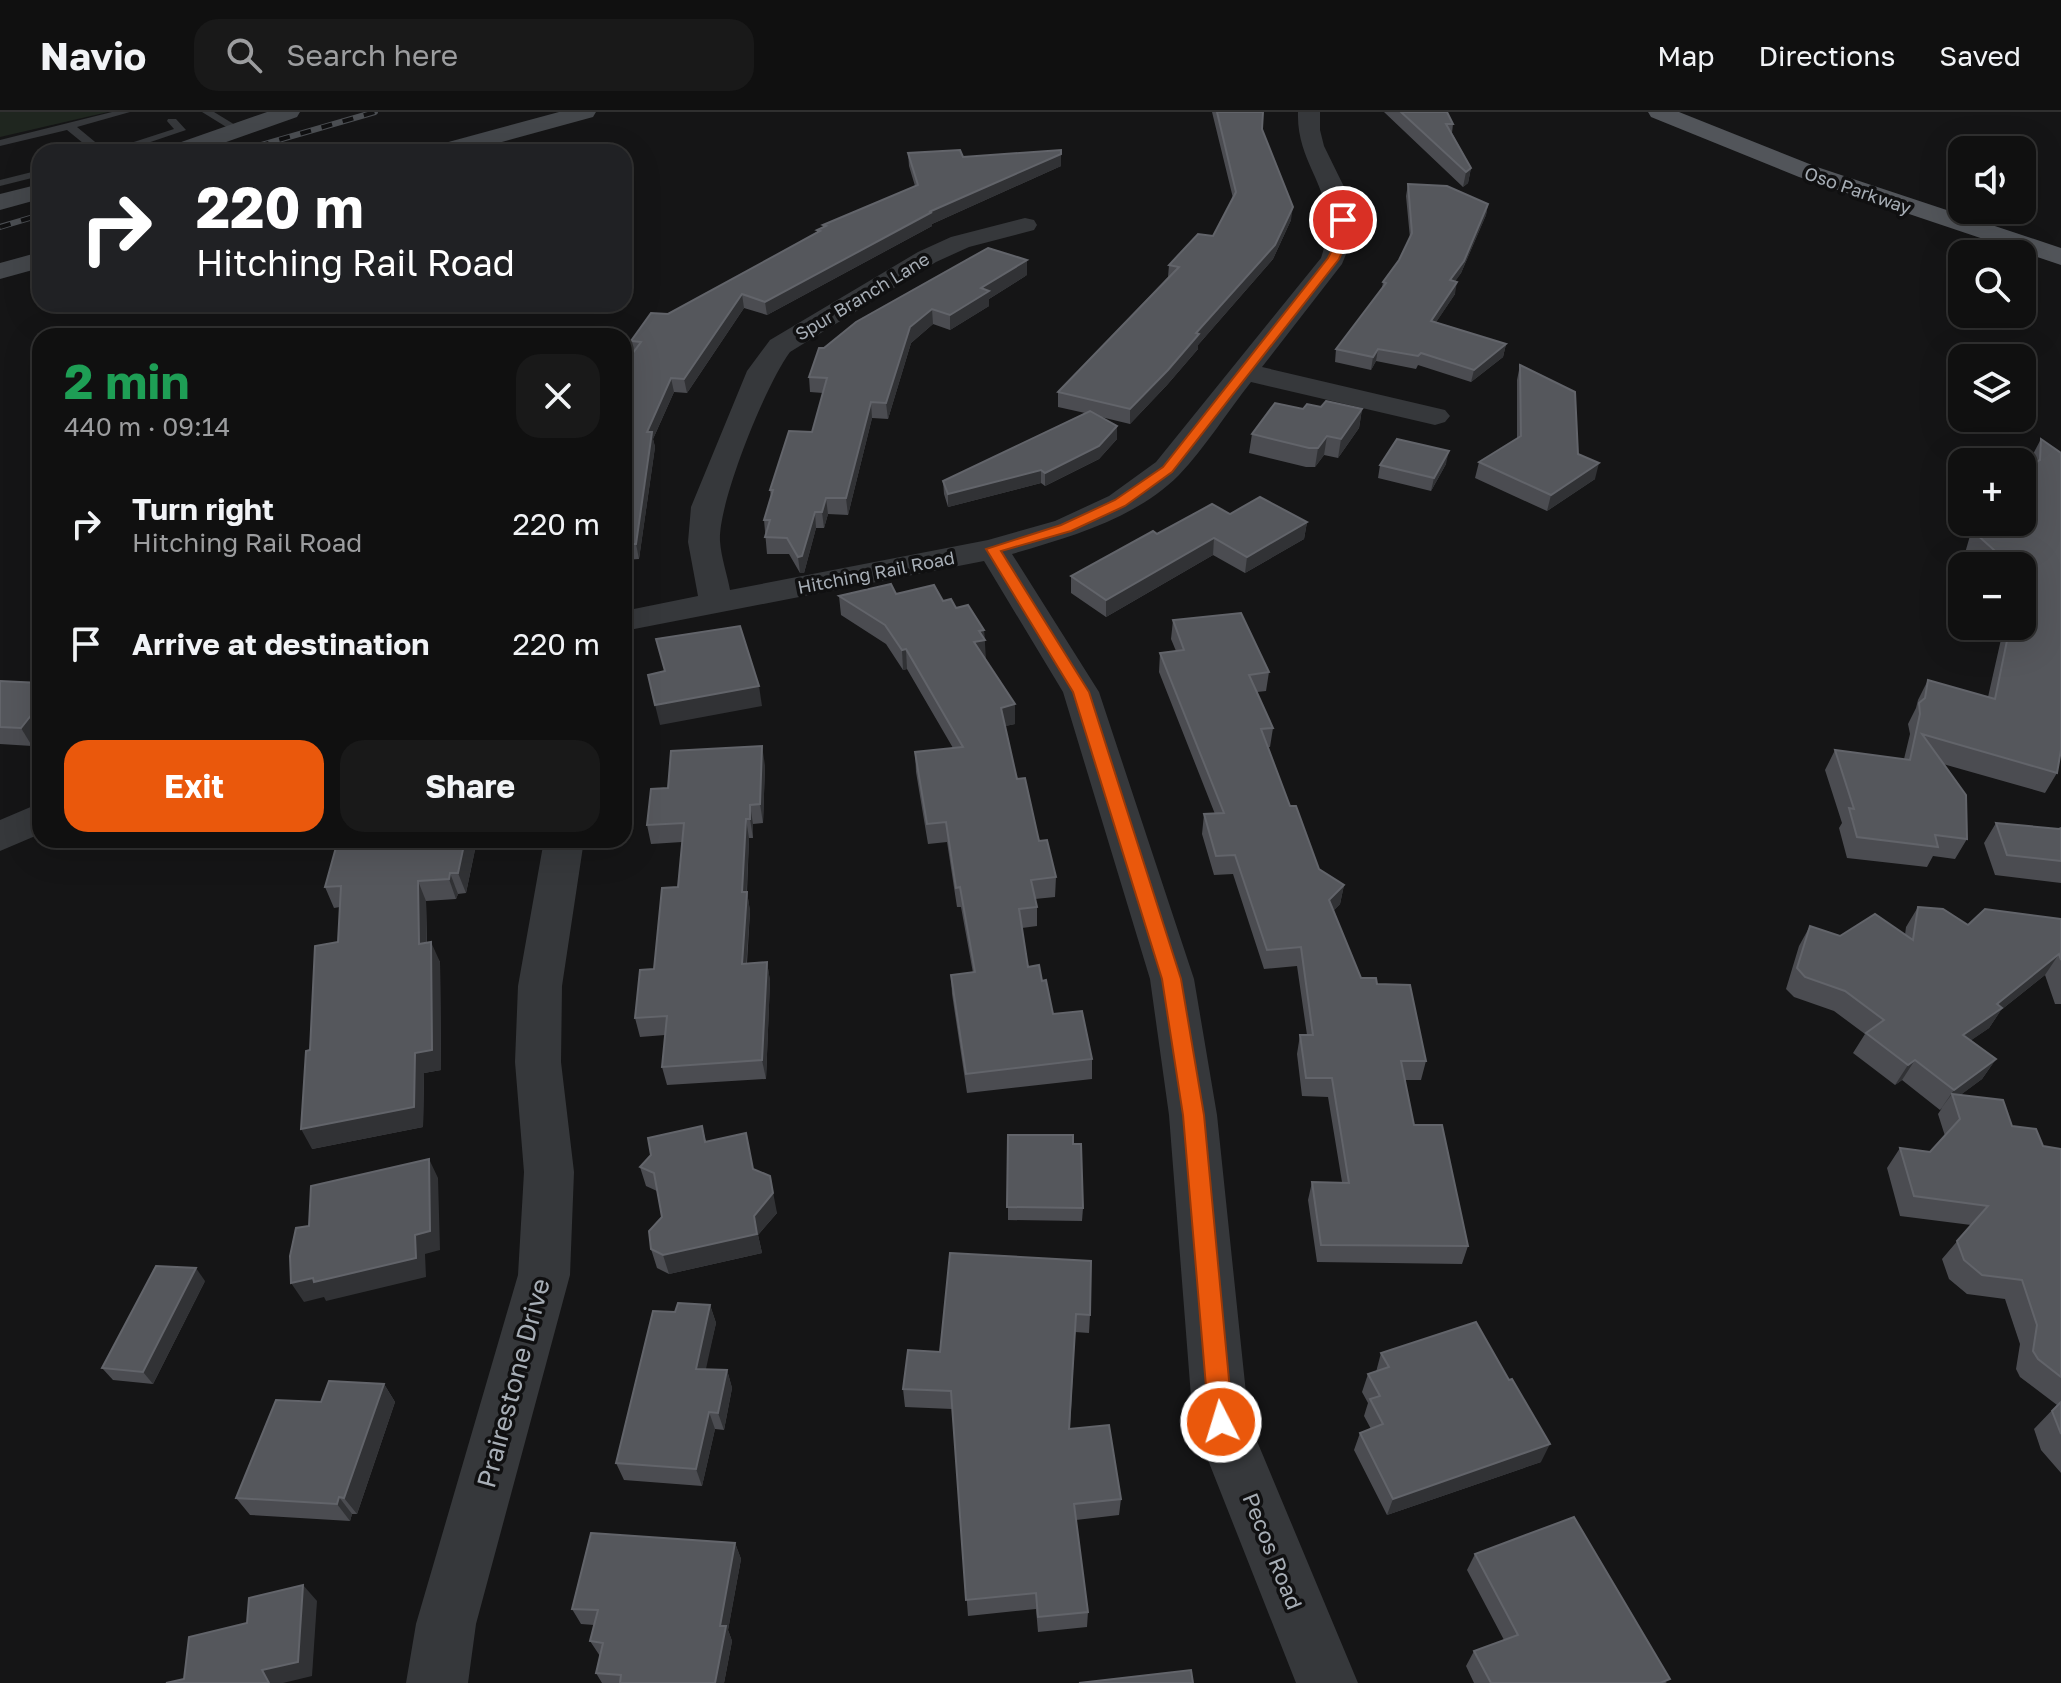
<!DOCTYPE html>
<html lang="en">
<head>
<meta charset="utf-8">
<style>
  :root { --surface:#101010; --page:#191919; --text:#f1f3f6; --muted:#9c9d9f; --line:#303030; --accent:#ea580c }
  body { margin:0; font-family:"Golos Text",sans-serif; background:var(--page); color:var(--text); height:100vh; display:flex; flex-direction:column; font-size:30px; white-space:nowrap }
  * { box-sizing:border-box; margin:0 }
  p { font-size:26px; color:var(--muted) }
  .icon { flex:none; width:44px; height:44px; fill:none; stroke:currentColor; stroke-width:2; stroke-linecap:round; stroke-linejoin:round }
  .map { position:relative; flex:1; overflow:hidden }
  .details { position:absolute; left:32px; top:216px; width:600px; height:520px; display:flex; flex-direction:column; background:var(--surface); border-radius:24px; box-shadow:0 8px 32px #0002,0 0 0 2px var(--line) }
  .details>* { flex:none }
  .hud { position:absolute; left:32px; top:32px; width:600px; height:168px; border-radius:24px; box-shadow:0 8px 32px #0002,0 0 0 2px var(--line); background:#202124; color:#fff; overflow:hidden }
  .fabs { position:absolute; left:1948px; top:24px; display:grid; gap:16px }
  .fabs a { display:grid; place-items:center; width:88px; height:88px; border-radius:16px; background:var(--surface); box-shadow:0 8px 32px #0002,0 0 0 2px var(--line); font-size:40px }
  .pin { position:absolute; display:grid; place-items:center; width:68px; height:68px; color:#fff; margin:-34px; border:4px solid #fff; border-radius:50%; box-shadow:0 2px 8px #0007 }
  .me { position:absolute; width:88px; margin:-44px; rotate:355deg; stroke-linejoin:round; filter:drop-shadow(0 0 6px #0008) }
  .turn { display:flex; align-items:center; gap:28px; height:168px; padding:0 32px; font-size:36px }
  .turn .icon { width:104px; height:104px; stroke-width:2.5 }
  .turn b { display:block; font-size:56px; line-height:68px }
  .round { display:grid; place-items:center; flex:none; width:84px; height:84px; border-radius:24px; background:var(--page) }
  .headline { display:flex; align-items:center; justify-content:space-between; height:136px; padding:0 32px }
  h1 { font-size:48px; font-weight:700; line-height:60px; color:#1e9e55 }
  .primary-button { display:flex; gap:16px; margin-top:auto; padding:16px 32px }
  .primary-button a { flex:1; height:92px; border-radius:24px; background:var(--accent); color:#fff; font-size:32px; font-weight:700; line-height:92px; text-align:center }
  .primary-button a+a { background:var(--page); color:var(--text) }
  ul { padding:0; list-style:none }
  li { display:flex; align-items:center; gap:24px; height:120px; padding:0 32px }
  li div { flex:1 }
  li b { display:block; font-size:30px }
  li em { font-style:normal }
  header { display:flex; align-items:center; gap:48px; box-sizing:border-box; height:112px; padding:0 40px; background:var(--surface); border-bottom:2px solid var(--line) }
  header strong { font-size:38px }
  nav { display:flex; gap:44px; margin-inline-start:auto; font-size:28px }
  .search { width:560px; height:72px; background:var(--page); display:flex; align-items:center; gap:20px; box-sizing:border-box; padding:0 28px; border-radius:24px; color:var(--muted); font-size:30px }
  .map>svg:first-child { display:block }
</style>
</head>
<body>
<header>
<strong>Navio</strong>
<div class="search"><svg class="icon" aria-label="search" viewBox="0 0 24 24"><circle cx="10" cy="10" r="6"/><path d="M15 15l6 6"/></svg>Search here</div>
<nav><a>Map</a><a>Directions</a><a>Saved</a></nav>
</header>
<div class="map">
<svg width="2061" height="1571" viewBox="0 0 2061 1571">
  <rect width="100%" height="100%" fill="#151516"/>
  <polygon fill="#1f261f" points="0,0 108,0 0,25"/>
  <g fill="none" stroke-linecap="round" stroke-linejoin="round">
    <g fill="#36383b" fill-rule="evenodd">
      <polygon points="112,0 130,0 77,15 106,39 174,17 167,9 168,7 176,7 186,18 121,40 94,40 67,18 0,34 0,28"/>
      <polygon points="202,0 214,0 245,19 236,21"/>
      <polygon points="40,58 40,64 0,74 0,68"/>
    </g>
    <g fill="#36383b" fill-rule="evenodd">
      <path d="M1298 0H1320V18L1324 34 1349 85 1354 104 1353 125 1342 152 1262 255 1445 298 1450 304 1445 310 1435 313 1251 270C1227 300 1205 336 1179 363 1135 407 1070 425 1012 442L1099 580 1194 867 1217 1003 1249 1310 1358 1571H1296L1193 1310 1169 1003 1150 867 1063 580 984 449 624 519V499L698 484 688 430 691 395 747 259 770 228 918 140 951 125 1025 106 1034 108 1037 113 1034 118 969 135 936 150 790 240C766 272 718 390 720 429 721 445 727 462 730 478L988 428 1055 409 1109 384 1156 350 1321 146C1344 80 1296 59 1298 0Z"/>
      <polygon points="40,691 40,722 0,739 0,708"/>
      <polygon points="544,728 584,728 562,874 561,950 574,1060 570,1163 476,1512 468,1571 406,1571 416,1512 518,1163 524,1060 515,950 518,874"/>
    </g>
    <g fill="#44474b" fill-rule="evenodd">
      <polygon points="267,0 300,0 297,5 198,40 163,40 167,35"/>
      <polygon points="559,0 596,0 593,5 465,40 426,40 430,35"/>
      <polygon points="40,72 40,87 0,98 0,82"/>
      <polygon points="40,140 40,156 0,167 0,151"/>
    </g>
    <polygon fill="#52555a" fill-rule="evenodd" points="1648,0 1679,0 1817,55 2061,136 2061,153 1799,65 1651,5"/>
    <defs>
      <g id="rail">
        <polyline points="237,40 375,0"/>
        <polyline points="0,115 40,103"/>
      </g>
    </defs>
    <use href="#rail" stroke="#4b4e52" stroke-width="6"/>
    <use href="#rail" stroke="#101011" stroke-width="4" stroke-dasharray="11" stroke-linecap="butt"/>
  </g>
  <g fill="#4b4c51">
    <polygon points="1212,0 1263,0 1262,17 1291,108 1273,147 1198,233 1198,237 1167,273 1130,312 1101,305 1117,327 1099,347 1045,374 1041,371 948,395 944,382 943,369 1085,301 1058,295 1058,280 1168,165 1169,153 1213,124 1233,86"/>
    <polygon points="1384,0 1447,0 1453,12 1452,21 1471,56 1468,71 1463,75"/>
    <polygon points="908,41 1061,54 932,112 932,114 767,203 744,196 687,281 674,280 653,327 655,335 639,447 624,448 624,253 633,241 631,229 668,202 818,121 817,118 823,115 823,113 915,74 909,54"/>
    <polygon points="1408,72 1488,92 1486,103 1461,161 1455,169 1455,182 1436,210 1506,232 1503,245 1471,270 1418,253 1416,257 1376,249 1371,258 1335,250 1336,237 1382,176 1383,170 1399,148 1410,126 1406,84"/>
    <polygon points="1027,163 989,187 989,194 950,218 933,212 911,231 888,307 872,306 848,403 828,402 824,416 816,416 804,461 800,461 789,442 767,442 764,408 771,385 770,378 812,320 823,281 810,280 809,265 824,236"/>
    <polygon points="1520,253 1595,367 1547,399 1475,366 1479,350 1517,327 1517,268"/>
    <polygon points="1321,295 1362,297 1359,316 1338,346 1324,343 1315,355 1306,355 1249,341 1252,322 1303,297"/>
    <polygon points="2041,327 2057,661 2045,681 1943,652 1967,727 1955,747 1933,744 1927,755 1847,746 1839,716 1842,711 1825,658 1835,638 1904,647 1910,622 1908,612 1916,596 1918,588 1928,568 1988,585 2004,514 2022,514 2022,454 1980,454 1965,441 1974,410 2022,410 2031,346"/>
    <polygon points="1446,352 1431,379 1378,366 1380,353"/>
    <polygon points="1230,402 1307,410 1304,427 1245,461 1213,443 1106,505 1071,481 1071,464 1157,422"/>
    <polygon points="896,482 943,489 956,496 984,518 985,547 1015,592 1015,612 1005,614 1017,667 1039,729 1056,765 1055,785 1035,787 1037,795 1037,814 1022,816 1028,855 1042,869 1053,902 1092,947 1092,967 967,981 952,882 951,863 973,861 961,795 957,795 947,730 928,732 916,660 915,640 953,636 907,557 903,558 886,532 841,503 839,484"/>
    <polygon points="1173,508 1269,560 1266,579 1257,580 1273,616 1270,635 1268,635 1290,694 1319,757 1344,773 1340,792 1333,799 1361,866 1377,872 1426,949 1421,968 1405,968 1414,1013 1468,1134 1462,1152 1317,1150 1308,1088 1312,1070 1342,1070 1328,985 1302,984 1297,942 1300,923 1307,923 1297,854 1264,857 1233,762 1214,763 1202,722 1204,702 1215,702 1159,560 1160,541 1176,539 1171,527"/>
    <polygon points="0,569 40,571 40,624 32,634 0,632"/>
    <polygon points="765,653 763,711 753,712 753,726 749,726 747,780 750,799 747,851 767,850 770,869 766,967 667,973 662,955 665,923 640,925 635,906 654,857 678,775 682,730 651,732 647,713 668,676"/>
    <polygon points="1996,711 2059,717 2061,716 2061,771 1995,763 1984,731"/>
    <polygon points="477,728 466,781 458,782 456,787 426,789 427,831 440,850 441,958 424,961 423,1015 312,1037 310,938 338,830 340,795 334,796 325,775"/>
    <polygon points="1918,795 1968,813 2061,807 2061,892 2055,892 2045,863 2001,898 1989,916 1971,928 1996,947 1982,967 1960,983 2043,1034 2061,1037 2061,1361 2041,1338 2034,1317 2057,1293 2020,1265 2016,1257 2020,1232 2005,1187 1967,1182 1949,1167 1942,1147 1971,1113 1900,1104 1887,1056 1900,1036 1930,1040 1945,1024 1938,1002 1942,996 1940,998 1902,968 1895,973 1853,941 1865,922 1834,899 1794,885 1786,877 1799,834 1810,814 1840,824 1905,823 1906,815"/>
    <polygon points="702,1014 706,1030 754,1057 777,1101 758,1123 762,1141 669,1162 657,1156 651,1137 662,1105 657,1079 646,1074 640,1055"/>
    <polygon points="1008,1023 1073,1032 1083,1096 1082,1109 1008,1108"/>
    <polygon points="950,1141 1090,1203 1089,1221 1075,1220 1070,1317 1121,1387 1119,1403 1076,1408 1088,1500 1087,1515 1038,1520 1036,1497 968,1504 952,1297 905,1295 903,1277 940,1240"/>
    <polygon points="205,1169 153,1272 113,1268 102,1256"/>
    <polygon points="710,1193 716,1211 705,1257 727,1258 732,1276 724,1318 715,1317 702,1374 624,1368 616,1351 675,1200"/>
    <polygon points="1381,1241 1541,1350 1387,1403 1354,1338 1360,1321 1371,1317 1364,1304 1368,1291 1362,1280 1368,1262 1376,1260"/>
    <polygon points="384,1272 395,1290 357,1402 352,1402 350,1409 250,1403 236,1386 321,1290"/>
    <polygon points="735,1431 741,1447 728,1518 732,1529 724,1571 602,1571 596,1561 600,1544 590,1529 594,1513 581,1512 572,1497"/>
    <polygon points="1475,1442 1667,1571 1474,1571 1466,1554 1474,1539 1504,1528 1467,1458"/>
  </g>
  <g fill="#313235">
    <polygon points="1061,42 1061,54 932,112 932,114 767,203 765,190 929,100"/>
    <polygon points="1471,56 1468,71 1463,75 1466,60"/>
    <polygon points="1488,92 1486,103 1461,161 1448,180 1450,168"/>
    <polygon points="1293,95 1291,108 1273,147 1198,233 1198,237 1167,273 1130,312 1130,297 1196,221"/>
    <polygon points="1027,148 1027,163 989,187 989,194 950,218 950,203 981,176"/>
    <polygon points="1457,170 1455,182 1429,221 1431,209"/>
    <polygon points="742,182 744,196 687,281 684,267"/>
    <polygon points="932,197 933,212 911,231 888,307 886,291 910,215"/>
    <polygon points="1506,232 1503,245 1471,270 1474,258"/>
    <polygon points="1378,237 1376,249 1371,258 1373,245"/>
    <polygon points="671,266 674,280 653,327 655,335 639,447 636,432 647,320"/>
    <polygon points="871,290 872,306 848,403 846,386"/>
    <polygon points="1362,297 1359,316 1338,346 1341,327"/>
    <polygon points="1117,314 1117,327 1099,347 1045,374 1045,361"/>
    <polygon points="1327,324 1324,343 1315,355 1318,336"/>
    <polygon points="1449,339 1446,352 1431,379 1434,366"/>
    <polygon points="1599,351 1595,367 1547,399 1551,383"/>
    <polygon points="1041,358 1041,371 948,395 948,382"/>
    <polygon points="826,386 828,402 824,416 822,400"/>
    <polygon points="815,400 816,416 804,461 800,461 798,445"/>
    <polygon points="1307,410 1304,427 1245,461 1247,445"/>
    <polygon points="1214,426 1213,443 1106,505 1106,488"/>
    <polygon points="984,518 986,547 974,530 979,519"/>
    <polygon points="906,537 907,557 903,558 902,538"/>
    <polygon points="759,574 762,594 660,613 655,593"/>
    <polygon points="40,592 40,624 32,634 21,616"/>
    <polygon points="1015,592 1015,612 1001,615 1001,596"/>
    <polygon points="762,634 765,653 763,711 760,692"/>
    <polygon points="750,693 753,712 753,726 750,707"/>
    <polygon points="746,707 749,726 746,791 747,780 750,799 745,870 742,852 742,780"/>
    <polygon points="465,728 477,728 466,781 458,761"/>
    <polygon points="450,761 458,782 456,787 449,767"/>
    <polygon points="418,769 426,789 427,852 419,832"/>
    <polygon points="1344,773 1340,792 1325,807 1329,788"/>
    <polygon points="431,830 440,850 441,958 424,961 423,1015 312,1037 301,1017 415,941"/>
    <polygon points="2059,842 2045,863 2001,898 1989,916 1950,943 1963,923 1997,892"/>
    <polygon points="767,850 770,869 766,967 762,948"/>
    <polygon points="1996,947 1982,967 1954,988 1952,982 1940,998 1954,978"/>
    <polygon points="1915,948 1902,968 1895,973 1908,953"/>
    <polygon points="429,1047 438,1066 440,1138 425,1142 426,1165 326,1189 324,1185 304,1190 291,1171 313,1166 415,1123"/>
    <polygon points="770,1064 777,1101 758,1123 762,1141 669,1162 663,1143 754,1104"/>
    <polygon points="196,1156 205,1169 153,1272 143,1260"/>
    <polygon points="710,1193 716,1211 702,1275 696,1257"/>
    <polygon points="727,1258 732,1276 724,1318 718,1301"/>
    <polygon points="384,1272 395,1290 357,1402 344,1386"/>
    <polygon points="709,1300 715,1317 702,1374 696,1357"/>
    <polygon points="1550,1332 1541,1350 1387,1403 1393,1387"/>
    <polygon points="339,1385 352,1402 350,1409 337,1392"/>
    <polygon points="735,1431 741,1447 728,1518 732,1529 724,1571 715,1571 720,1514"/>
    <polygon points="303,1473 317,1489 312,1564 283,1571 269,1571 262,1558"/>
  </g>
  <g fill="#55575c" stroke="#62646a" stroke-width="2">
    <polygon points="1217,0 1263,0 1262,17 1293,95 1275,133 1196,221 1199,222 1168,258 1130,297 1058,280 1179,155 1169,153 1198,122 1213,124 1236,80"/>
    <polygon points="1401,0 1447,0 1453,12 1446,12 1471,56 1466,60"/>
    <polygon points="960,38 963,45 1061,38 1061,42 929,100 932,100 765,190 742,182 684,267 671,266 647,320 652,320 636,432 624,432 624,253 641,230 631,229 651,201 668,202 820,119 817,118 826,114 823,113 918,73 908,41"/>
    <polygon points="1408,72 1447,74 1488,92 1464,149 1450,168 1457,170 1431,209 1506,232 1474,258 1421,241 1418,244 1378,237 1373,245 1336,237 1386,171 1383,170 1399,148 1412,121"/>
    <polygon points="988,136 1027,148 981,176 989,179 950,203 932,197 910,215 886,291 871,290 846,386 826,386 822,400 815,400 802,444 798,445 787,426 765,425 770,408 764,408 773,378 770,378 789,319 812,320 827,266 809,265 819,236 824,236 856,210"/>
    <polygon points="1520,253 1575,280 1578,342 1599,351 1551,383 1479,350 1521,324"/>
    <polygon points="1326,289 1362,297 1341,327 1327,324 1318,336 1309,336 1252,322 1275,291 1303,297 1307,292 1321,295"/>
    <polygon points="1090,299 1117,314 1099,334 1045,361 1041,358 948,382 943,369"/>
    <polygon points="1397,327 1449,339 1434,366 1380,353"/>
    <polygon points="2041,327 2061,341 2061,638 2057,661 1922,622 1966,683 1967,727 1935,723 1938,735 1857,725 1849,696 1854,697 1835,638 1910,648 1920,602 1919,591 1925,586 1928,568 1995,587 2010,514 2022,514 2022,458 2023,451 2003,446 1975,421 1978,410 2022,410 2022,356 2040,348"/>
    <polygon points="1260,385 1307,410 1247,445 1214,426 1106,488 1071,464 1153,419 1157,422 1212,392 1230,402"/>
    <polygon points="891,472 896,482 934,473 943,489 951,487 956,496 968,493 984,518 979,519 985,528 974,530 1015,592 1001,596 1017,667 1025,666 1039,729 1047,728 1056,765 1031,768 1037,795 1019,797 1028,855 1039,853 1042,869 1046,868 1053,902 1082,899 1092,947 966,962 951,863 975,860 960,775 956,776 946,710 927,712 915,640 963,635 906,537 902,538 885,513 839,484"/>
    <polygon points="1241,501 1269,560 1249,563 1273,616 1261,617 1290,694 1296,694 1319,757 1344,773 1329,788 1361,866 1376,866 1377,872 1410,873 1426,949 1401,949 1414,1013 1442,1013 1468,1134 1321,1133 1312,1070 1349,1071 1332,966 1306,966 1300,923 1313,923 1301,835 1267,838 1235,743 1216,744 1204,702 1224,701 1160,541 1184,538 1173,508"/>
    <polygon points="740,514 759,574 655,593 648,563 665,559 656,527"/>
    <polygon points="0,569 40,571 40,592 21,616 0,615"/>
    <polygon points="762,634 760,692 750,693 750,707 746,707 742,780 747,780 742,852 767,850 762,948 662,955 667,904 635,906 640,858 654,857 662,776 678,775 684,711 647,713 651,677 668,676 671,639"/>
    <polygon points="1996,711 2059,717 2061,716 2061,749 2007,743"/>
    <polygon points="338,728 465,728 458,761 450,761 449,767 418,769 419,832 431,830 432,938 415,941 414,995 301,1017 306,939 310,938 315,834 338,830 341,774 325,775"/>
    <polygon points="1918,795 1943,797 1968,813 1985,797 2061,807 2061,848 2059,842 1997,892 2002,896 1963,923 1996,947 1954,978 1915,948 1908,953 1866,921 1884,908 1845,879 1805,865 1797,856 1810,814 1840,824 1875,802 1913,828"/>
    <polygon points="1952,982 2003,988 2012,1014 2036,1017 2043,1034 2061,1037 2061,1265 2038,1247 2033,1239 2037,1213 2022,1168 1982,1163 1964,1148 1957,1129 1988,1094 1914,1084 1900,1036 1930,1040 1960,1007"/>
    <polygon points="702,1014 705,1030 746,1021 753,1057 770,1064 773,1081 754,1104 757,1122 663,1143 651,1137 649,1119 662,1105 654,1061 640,1055 651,1043 648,1026"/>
    <polygon points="1008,1023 1073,1023 1073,1032 1081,1032 1083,1096 1007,1095"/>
    <polygon points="429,1047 430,1119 415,1123 416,1146 314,1170 313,1166 291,1171 290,1144 296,1116 309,1114 311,1074"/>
    <polygon points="950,1141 1091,1149 1090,1203 1076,1202 1069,1317 1109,1313 1121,1387 1074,1392 1088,1500 1038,1505 1036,1481 966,1488 951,1279 903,1277 908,1238 940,1240"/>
    <polygon points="156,1154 196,1156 143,1260 102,1256"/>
    <polygon points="678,1191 710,1193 696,1257 727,1258 718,1301 709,1300 696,1357 616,1351 653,1199 675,1200"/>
    <polygon points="1476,1210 1509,1268 1512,1267 1550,1332 1393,1387 1360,1321 1383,1312 1370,1287 1380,1284 1368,1262 1389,1255 1381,1241"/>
    <polygon points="329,1269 384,1272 344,1386 339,1385 337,1392 236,1386 276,1288 321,1290"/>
    <polygon points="2061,1290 2061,1322 2052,1299"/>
    <polygon points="1574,1405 1670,1567 1660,1571 1491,1571 1474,1539 1518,1523 1475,1442"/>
    <polygon points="591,1421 735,1431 720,1514 726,1514 715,1571 620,1571 621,1563 596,1561 603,1531 590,1529 598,1498 572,1497"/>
    <polygon points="303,1473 298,1550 262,1558 269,1571 166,1571 184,1567 189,1525 247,1511 249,1486"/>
    <polygon points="1191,1558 1193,1571 1079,1571"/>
  </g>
  <polygon fill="#ea580c" stroke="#983908" stroke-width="2" points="1339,106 1348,108 1348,128 1339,147 1172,360 1125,394 1071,419 1001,439 1089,580 1181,867 1204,1003 1233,1310 1230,1318 1221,1322 1213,1318 1209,1310 1183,1003 1162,867 1073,580 986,437 1061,413 1115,388 1163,355 1328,146 1337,128"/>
  <g text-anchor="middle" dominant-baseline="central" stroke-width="7" stroke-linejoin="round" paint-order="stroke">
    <g font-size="18" fill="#a7aeb6" stroke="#101011">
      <text transform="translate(1858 78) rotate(19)">Oso Parkway</text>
      <text transform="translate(862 184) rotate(-31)">Spur Branch Lane</text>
      <text transform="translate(876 460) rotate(-11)">Hitching Rail Road</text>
    </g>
    <g font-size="22" fill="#a7aeb6" stroke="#101011">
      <text transform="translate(1273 1439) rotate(68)">Pecos Road</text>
    </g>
    <g font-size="26" fill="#a7aeb6" stroke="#101011">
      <text transform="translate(513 1271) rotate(-75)">Prairestone Drive</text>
    </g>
  </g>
</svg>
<div class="fabs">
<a><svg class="icon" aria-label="sound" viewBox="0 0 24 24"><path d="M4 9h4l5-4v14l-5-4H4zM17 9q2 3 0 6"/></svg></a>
<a><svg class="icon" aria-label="search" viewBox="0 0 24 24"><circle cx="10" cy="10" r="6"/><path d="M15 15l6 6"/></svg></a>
<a><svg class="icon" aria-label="layers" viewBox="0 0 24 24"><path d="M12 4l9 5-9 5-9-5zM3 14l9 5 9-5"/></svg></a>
<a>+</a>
<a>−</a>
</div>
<div class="pin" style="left:1343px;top:108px;background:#d93025"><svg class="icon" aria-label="arrive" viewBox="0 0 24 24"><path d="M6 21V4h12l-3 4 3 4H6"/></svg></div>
<svg class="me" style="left:1221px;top:1310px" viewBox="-20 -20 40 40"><circle r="17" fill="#ea580c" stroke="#fff" stroke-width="3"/><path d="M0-11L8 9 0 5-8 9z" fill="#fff"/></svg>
<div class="hud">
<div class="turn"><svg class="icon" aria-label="right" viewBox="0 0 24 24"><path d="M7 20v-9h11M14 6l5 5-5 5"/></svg><div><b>220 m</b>Hitching Rail Road</div></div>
</div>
<section class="details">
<div class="headline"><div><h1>2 min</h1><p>440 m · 09:14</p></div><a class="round"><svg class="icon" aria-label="close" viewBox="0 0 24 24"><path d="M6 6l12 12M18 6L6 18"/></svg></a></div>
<ul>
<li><svg class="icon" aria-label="right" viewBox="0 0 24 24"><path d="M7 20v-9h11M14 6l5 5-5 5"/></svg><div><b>Turn right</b><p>Hitching Rail Road</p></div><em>220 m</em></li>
<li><svg class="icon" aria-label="arrive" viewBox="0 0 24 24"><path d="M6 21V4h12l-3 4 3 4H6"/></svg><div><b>Arrive at destination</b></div><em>220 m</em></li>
</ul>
<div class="primary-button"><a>Exit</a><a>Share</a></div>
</section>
</div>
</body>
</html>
